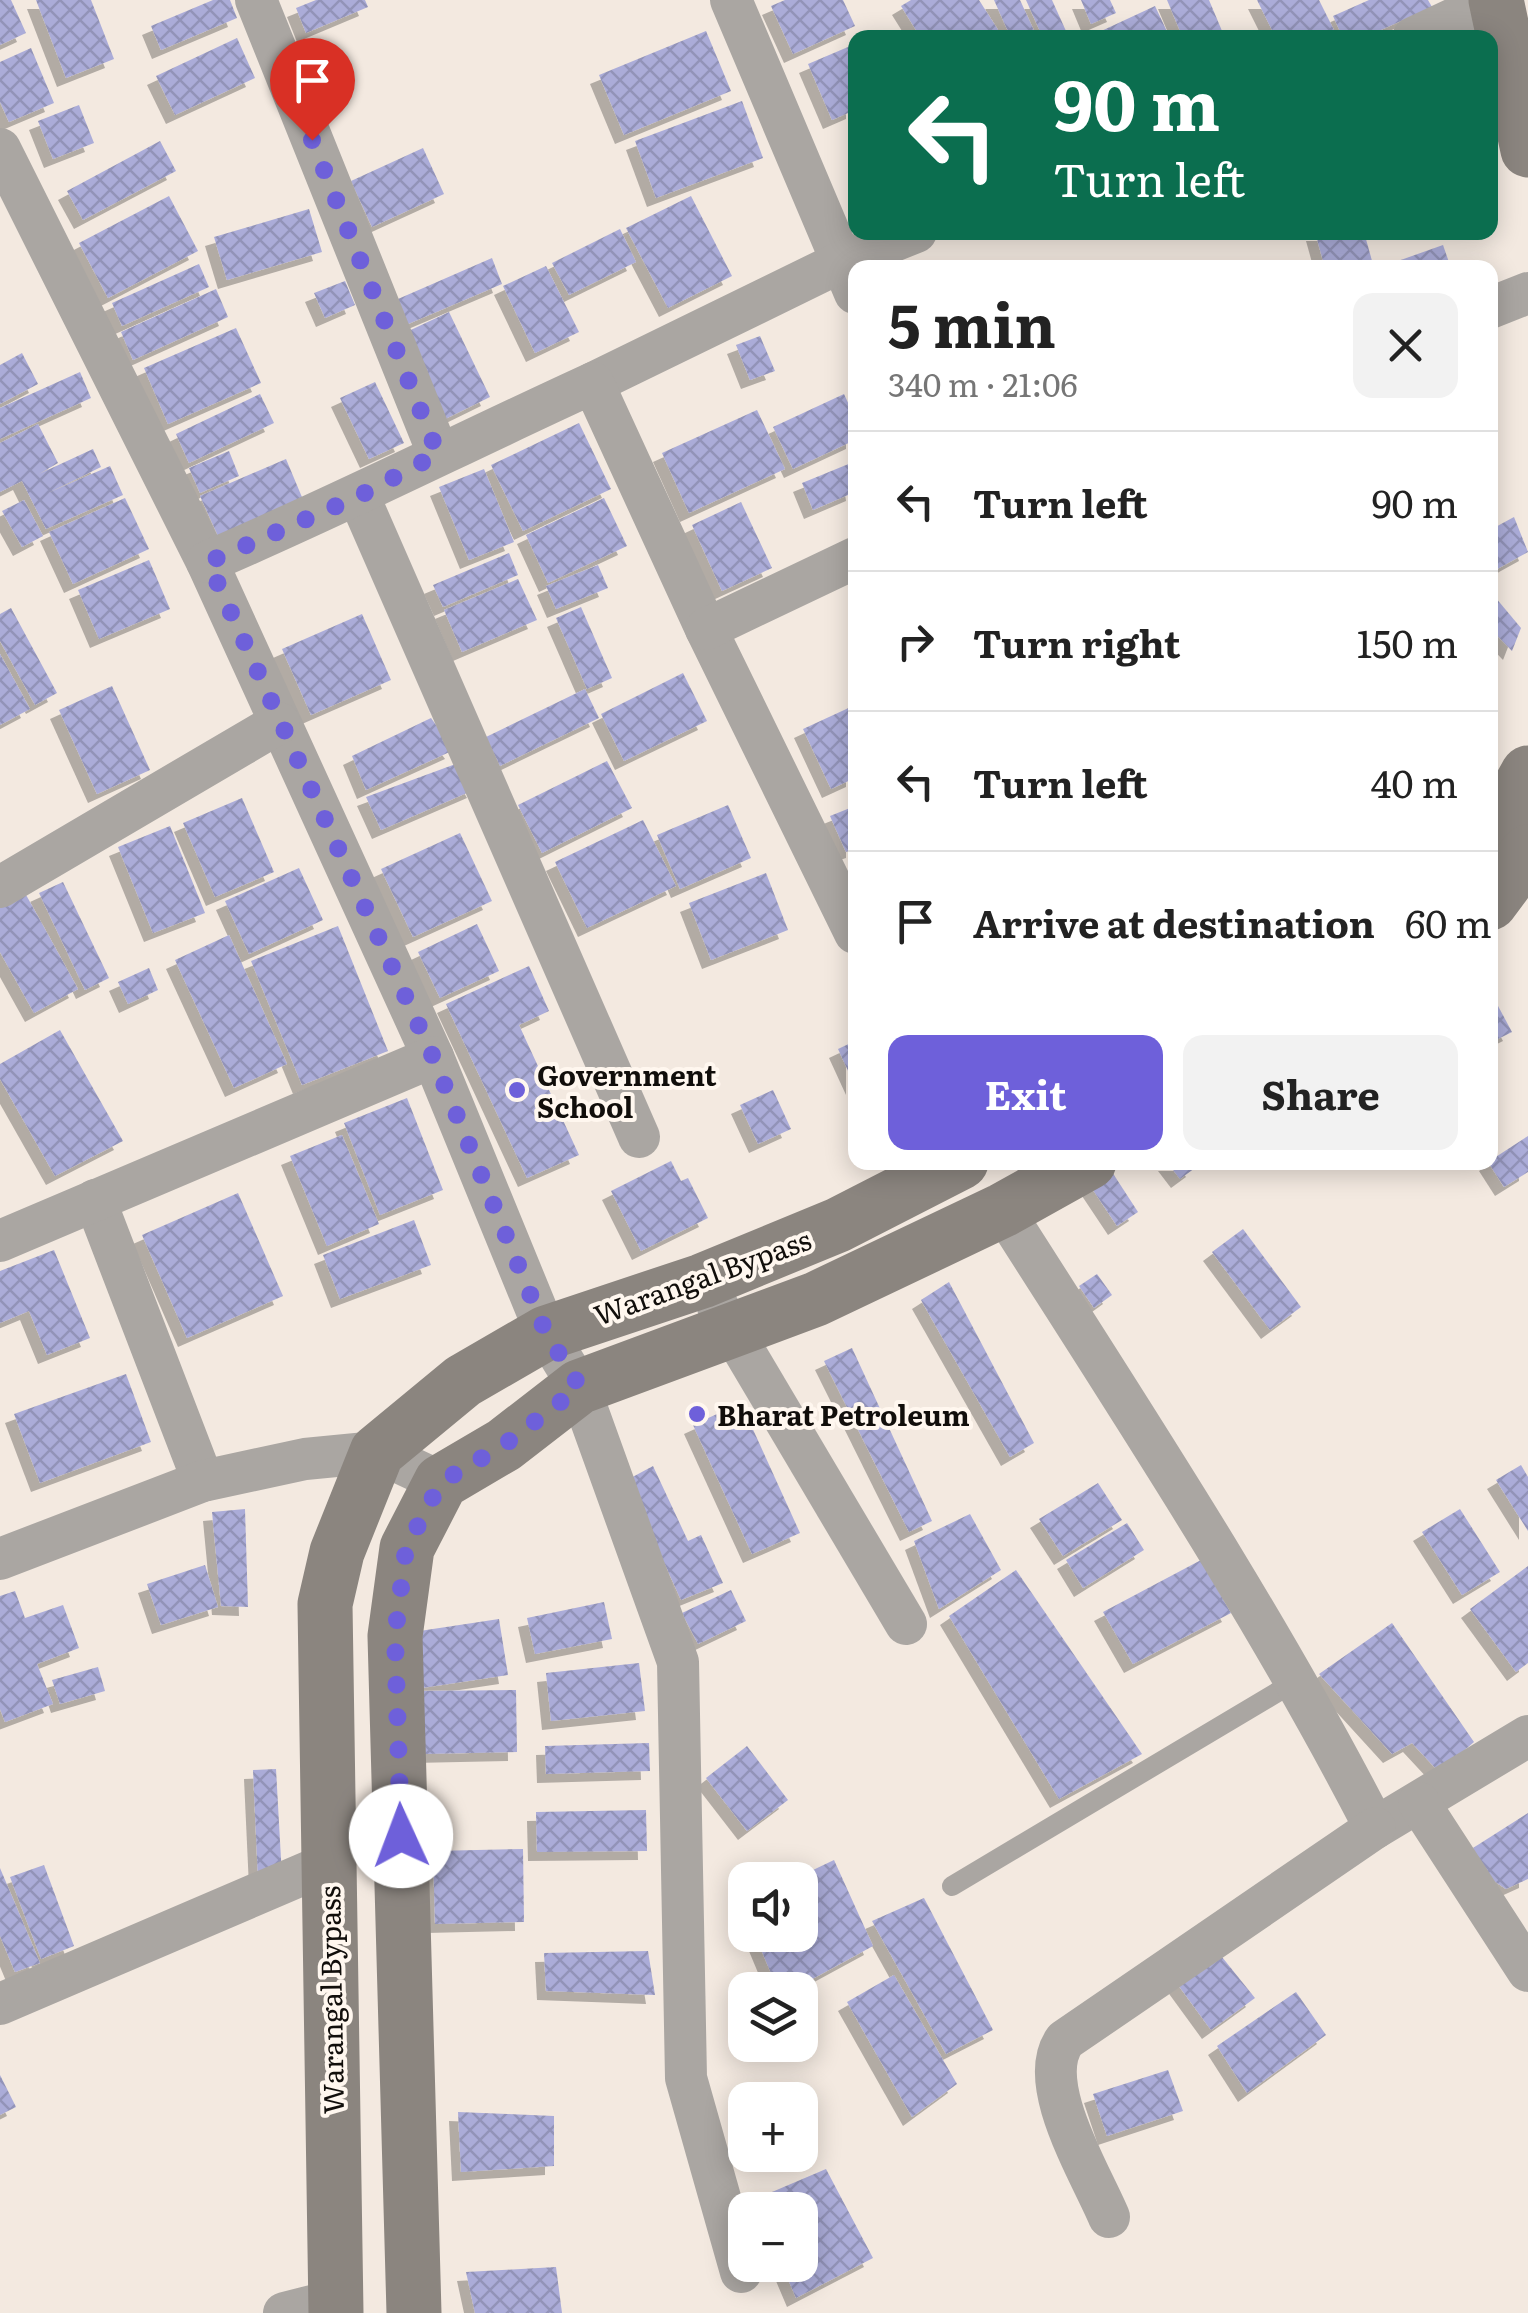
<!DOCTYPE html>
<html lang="en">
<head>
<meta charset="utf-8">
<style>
  :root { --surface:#fff; --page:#f2f2f2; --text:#222; --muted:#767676; --line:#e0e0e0; --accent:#6e60da }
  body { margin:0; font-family:Literata,serif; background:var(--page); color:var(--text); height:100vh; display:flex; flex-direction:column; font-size:38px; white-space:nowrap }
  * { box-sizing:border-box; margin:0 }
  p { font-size:32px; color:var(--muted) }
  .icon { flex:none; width:55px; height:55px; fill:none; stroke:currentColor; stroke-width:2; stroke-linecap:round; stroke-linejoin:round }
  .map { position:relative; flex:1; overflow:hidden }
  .sheet { position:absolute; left:848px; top:260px; width:650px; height:910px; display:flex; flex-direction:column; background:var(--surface); border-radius:20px; box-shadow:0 5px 25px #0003 }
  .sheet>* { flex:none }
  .hud { position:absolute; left:848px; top:30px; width:650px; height:210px; border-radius:20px; box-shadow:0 5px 25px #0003; background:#0b6e4f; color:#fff; overflow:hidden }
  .tools { position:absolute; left:728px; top:1862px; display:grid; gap:20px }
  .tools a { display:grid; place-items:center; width:90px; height:90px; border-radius:20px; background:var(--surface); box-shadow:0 5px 25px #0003; font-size:50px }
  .pin { position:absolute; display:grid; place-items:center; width:85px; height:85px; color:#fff; margin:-102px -42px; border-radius:50% 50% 50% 0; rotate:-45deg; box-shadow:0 0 10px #0007 }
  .pin .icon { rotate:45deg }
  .me { position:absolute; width:110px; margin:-55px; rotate:358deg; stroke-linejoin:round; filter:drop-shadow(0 0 8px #0008) }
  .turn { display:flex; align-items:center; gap:35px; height:210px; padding:0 40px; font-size:45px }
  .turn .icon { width:130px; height:130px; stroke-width:2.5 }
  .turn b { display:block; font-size:70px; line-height:85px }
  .round { display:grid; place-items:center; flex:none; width:105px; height:105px; border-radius:20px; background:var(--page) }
  .head { display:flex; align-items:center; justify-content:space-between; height:170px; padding:0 40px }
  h1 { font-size:60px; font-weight:700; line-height:75px }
  .primary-button { display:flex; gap:20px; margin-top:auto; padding:20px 40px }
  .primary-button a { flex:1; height:115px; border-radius:20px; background:var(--accent); color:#fff; font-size:40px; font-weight:700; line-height:115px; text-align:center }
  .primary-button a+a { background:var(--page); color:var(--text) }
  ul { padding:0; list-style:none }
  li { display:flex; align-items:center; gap:30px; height:140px; padding:0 40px; border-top:2px solid var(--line) }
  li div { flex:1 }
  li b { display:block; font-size:38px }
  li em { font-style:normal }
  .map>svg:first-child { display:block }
</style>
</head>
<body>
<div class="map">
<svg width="1528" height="2313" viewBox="0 0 1528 2313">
  <defs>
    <pattern id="building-cross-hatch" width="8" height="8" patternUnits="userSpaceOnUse" patternTransform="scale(2.5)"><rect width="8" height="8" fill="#abacd8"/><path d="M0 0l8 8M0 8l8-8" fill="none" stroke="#9293b8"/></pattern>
    <filter id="shadow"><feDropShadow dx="-9" dy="9" stdDeviation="0" flood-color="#0004"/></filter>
  </defs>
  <rect width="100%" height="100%" fill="#f3e9e0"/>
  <g fill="url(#building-cross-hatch)" filter="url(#shadow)">
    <polygon points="0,0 11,0 26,33 0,45"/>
    <polygon points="36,0 91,0 114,59 66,78"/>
    <polygon points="213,0 230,0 237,18 161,50 151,26"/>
    <polygon points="316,0 365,0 368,7 306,33 296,8"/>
    <polygon points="785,0 843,0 855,26 793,54 771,6"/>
    <polygon points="911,0 979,0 1000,33 992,38 921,38 901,6"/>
    <polygon points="994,0 1020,0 1036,35 1011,38"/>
    <polygon points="1026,0 1052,0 1066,31 1043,38"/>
    <polygon points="1081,0 1110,0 1116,13 1091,24"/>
    <polygon points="1167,0 1209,0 1225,38 1183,38"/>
    <polygon points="1257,0 1319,0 1338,38 1276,38"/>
    <polygon points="1369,0 1428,0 1432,7 1363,38 1343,38 1333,16"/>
    <polygon points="1155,6 1170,38 1099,38 1097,33"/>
    <polygon points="706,31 731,91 624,135 599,75"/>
    <polygon points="237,38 255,78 175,115 156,76"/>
    <polygon points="855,44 855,110 832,120 808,64"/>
    <polygon points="31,48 54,103 9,122 0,102 0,62"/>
    <polygon points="742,101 763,158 656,198 635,141"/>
    <polygon points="79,105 94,143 53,159 38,121"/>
    <polygon points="160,141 176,171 83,220 67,191"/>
    <polygon points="423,148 444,194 372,227 351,181"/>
    <polygon points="169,196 198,251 108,298 79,243"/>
    <polygon points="691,196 732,276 668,308 626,228"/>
    <polygon points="309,209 322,252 227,280 214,237"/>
    <polygon points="620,229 636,262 569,295 552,263"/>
    <polygon points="1315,232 1364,232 1374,268 1325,268"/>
    <polygon points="1443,245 1451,268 1381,268 1381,267"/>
    <polygon points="492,258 502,284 408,324 398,299"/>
    <polygon points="199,264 209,287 122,326 112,303"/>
    <polygon points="546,266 579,332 535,353 503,286"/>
    <polygon points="345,281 355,305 325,318 314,293"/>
    <polygon points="216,289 228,317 133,360 121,332"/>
    <polygon points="449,312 490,397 439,422 398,336"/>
    <polygon points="236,328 261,383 168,424 144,368"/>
    <polygon points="760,336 775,371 750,380 736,345"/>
    <polygon points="22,353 38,384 0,404 0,365"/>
    <polygon points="80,372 91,398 0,439 0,408"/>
    <polygon points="375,382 404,443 369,459 340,398"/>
    <polygon points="260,394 274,423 189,463 176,434"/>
    <polygon points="844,394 855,418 855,440 793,469 773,427"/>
    <polygon points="757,410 785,469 689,513 662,453"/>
    <polygon points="579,423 611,489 523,531 491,465"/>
    <polygon points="38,424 58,463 39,474 93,449 101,467 48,493 110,466 123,495 46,529 22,481 0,492 0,443"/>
    <polygon points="229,451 239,476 200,493 189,468"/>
    <polygon points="286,459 304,502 219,538 200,496"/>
    <polygon points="851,463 855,492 813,510 802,483"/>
    <polygon points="484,469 514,542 469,560 439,487"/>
    <polygon points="125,498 149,549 73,584 49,532"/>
    <polygon points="604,498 627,546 548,583 526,535"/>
    <polygon points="24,500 43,536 22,547 2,511"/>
    <polygon points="741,502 772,568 722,591 692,525"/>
    <polygon points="1514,517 1528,552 1490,573 1490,530"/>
    <polygon points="509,553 518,575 443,607 433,585"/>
    <polygon points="149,560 170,609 99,639 78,590"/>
    <polygon points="598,565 608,588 556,609 546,586"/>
    <polygon points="518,579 537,620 462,652 444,610"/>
    <polygon points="1490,591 1521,628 1512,651 1490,628"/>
    <polygon points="581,607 612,678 587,689 556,618"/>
    <polygon points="11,608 57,693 35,705 0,641 0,614"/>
    <polygon points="362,614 391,680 311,715 282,649"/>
    <polygon points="0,654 30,709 0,725"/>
    <polygon points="683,673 707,721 624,761 601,714"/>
    <polygon points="112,686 150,770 97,794 59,710"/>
    <polygon points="585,689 599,718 500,766 486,737"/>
    <polygon points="855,705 855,778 831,789 803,729"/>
    <polygon points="431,718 454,750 366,790 352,756"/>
    <polygon points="607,761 632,808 542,853 518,805"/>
    <polygon points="461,762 476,789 381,830 366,797"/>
    <polygon points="242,798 274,872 215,897 183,823"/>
    <polygon points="728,805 751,858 680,889 657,835"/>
    <polygon points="855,806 855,849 846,852 830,816"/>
    <polygon points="643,820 676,886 587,928 555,862"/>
    <polygon points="170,826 205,913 153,933 118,847"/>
    <polygon points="460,833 492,901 413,937 381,869"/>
    <polygon points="299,868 323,920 249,954 225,901"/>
    <polygon points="766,873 788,930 711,960 689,903"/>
    <polygon points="63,882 109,978 85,990 39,893"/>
    <polygon points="25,893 78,989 34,1013 0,952 0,906"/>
    <polygon points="477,924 499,971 440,998 418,952"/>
    <polygon points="338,926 388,1051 302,1085 251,961"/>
    <polygon points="229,935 287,1064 234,1088 175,960"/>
    <polygon points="529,966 549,1011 519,1025 579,1155 527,1178 446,1004"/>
    <polygon points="149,968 158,990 128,1004 118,982"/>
    <polygon points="1490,991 1512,1032 1494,1041 1490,1033"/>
    <polygon points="60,1030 123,1141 55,1176 0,1079 0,1064"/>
    <polygon points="855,1041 855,1086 838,1049"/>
    <polygon points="773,1090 791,1129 758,1144 740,1105"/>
    <polygon points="407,1098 443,1190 380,1215 344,1123"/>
    <polygon points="342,1135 379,1224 327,1246 290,1156"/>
    <polygon points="1528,1136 1528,1172 1504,1187 1488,1162"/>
    <polygon points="671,1161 681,1181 688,1178 708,1218 641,1251 611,1191"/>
    <polygon points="1167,1162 1191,1162 1195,1168 1180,1179"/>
    <polygon points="1112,1172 1138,1212 1117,1226 1091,1187"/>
    <polygon points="238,1193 283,1296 187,1338 142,1235"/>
    <polygon points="414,1220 431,1265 340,1299 323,1255"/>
    <polygon points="1243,1229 1301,1307 1270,1330 1212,1252"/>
    <polygon points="54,1250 90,1338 47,1355 29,1311 0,1323 0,1271"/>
    <polygon points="1097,1274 1112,1295 1094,1308 1079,1286"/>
    <polygon points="949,1282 1034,1443 1010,1457 921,1300"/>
    <polygon points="852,1348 932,1521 909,1532 824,1361"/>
    <polygon points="126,1374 151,1442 40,1483 14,1414"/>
    <polygon points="741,1403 800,1533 752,1554 693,1425"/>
    <polygon points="1521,1465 1528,1477 1528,1531 1496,1480"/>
    <polygon points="653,1466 688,1541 701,1535 723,1583 681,1600 627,1480"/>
    <polygon points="1098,1483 1122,1520 1063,1556 1039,1519"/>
    <polygon points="245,1509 248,1607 221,1606 212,1512"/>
    <polygon points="1460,1509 1500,1572 1462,1595 1422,1532"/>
    <polygon points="970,1514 1001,1570 939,1609 914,1541"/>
    <polygon points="1127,1523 1144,1550 1083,1588 1066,1560"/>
    <polygon points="1201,1560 1231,1613 1133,1664 1103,1612"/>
    <polygon points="205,1565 218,1607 161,1625 147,1584"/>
    <polygon points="1528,1566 1528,1663 1516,1672 1470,1609"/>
    <polygon points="1016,1570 1142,1754 1059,1799 949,1616"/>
    <polygon points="731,1590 746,1621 698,1644 682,1613"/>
    <polygon points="15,1591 25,1618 63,1605 79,1648 37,1664 53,1704 5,1722 0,1709 0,1596"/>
    <polygon points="604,1602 612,1639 535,1654 527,1618"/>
    <polygon points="499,1619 508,1675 422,1688 413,1632"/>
    <polygon points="1392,1623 1474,1742 1439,1772 1412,1743 1392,1754 1319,1674"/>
    <polygon points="639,1663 645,1711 551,1721 546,1673"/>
    <polygon points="98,1667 105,1691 60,1704 52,1680"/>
    <polygon points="516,1690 517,1752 422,1754 421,1691"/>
    <polygon points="649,1743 650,1771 546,1774 545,1746"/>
    <polygon points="747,1746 788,1800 747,1831 706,1778"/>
    <polygon points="276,1769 282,1877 258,1878 253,1770"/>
    <polygon points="646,1810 647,1851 537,1852 536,1812"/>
    <polygon points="1528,1813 1528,1879 1506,1889 1488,1877 1473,1848"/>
    <polygon points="523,1849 524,1922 435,1924 433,1851"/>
    <polygon points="834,1860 873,1946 792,1990 778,1990 755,1935 800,1935 800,1880 792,1880"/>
    <polygon points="44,1865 74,1946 41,1959 10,1877"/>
    <polygon points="0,1868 40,1963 15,1972 0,1936"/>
    <polygon points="924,1898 993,2030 946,2054 872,1921"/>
    <polygon points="648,1951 655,1995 546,1991 544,1953"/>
    <polygon points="1218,1952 1255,1998 1211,2030 1176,1982"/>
    <polygon points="894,1975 957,2084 912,2117 847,2002"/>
    <polygon points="1296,1992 1326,2035 1247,2093 1217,2046"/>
    <polygon points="1168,2070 1183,2111 1107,2136 1093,2094"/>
    <polygon points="0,2075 16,2107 0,2115"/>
    <polygon points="458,2112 554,2116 554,2166 461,2172"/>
    <polygon points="826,2169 873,2258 796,2298 782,2265 800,2265 800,2210 758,2210 753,2200"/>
    <polygon points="556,2267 562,2313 475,2313 466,2272"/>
  </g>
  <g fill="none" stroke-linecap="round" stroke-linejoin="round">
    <polyline stroke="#aaa6a2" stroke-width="20" points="952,1886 1296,1681"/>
    <g stroke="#aaa6a2" stroke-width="42">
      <polyline points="256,0 438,453"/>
      <polyline points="731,0 855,293"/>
      <polyline points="1413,38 1494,0"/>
      <polyline points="0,149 207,562 433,1057 546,1333 579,1387 678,1662 686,2078 741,2272"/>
      <polyline points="1490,308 1528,293"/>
      <polyline points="593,383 841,262 916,232"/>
      <polyline points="359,497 639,1137"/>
      <path d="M207 562C338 506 464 442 593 383L706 629 855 933"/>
      <polyline points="706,629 855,558"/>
      <polyline points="0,887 279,723"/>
      <polyline points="95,1200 203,1481"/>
      <path d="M1003 1210C1132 1413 1265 1614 1375 1828L1528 1736"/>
      <polyline points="0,1241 433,1057"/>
      <polyline points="718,1307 906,1624"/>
      <polyline points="0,1559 203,1481 305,1459 377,1452 441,1482"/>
      <polyline points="1419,1803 1528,1971"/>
      <polyline points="0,2004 327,1864"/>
      <path d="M1109 2217C1090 2172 1034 2082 1065 2040L1375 1828"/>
      <polyline points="284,2313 336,2300"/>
    </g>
    <g stroke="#8b857f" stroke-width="55">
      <polyline points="1496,0 1528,150"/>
      <polyline points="1490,841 1528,773"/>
      <polyline points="1490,903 1528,852"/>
      <polyline points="336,2313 325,1604 337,1552 377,1452 463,1381 546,1333 702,1281 838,1225 961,1162"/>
      <polyline points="414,2313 395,1636 407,1548 441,1482 504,1445 579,1387 816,1299 1003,1210 1089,1162"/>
    </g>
  </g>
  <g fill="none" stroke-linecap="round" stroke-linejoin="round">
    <polyline stroke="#6e60da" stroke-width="18" stroke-dasharray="0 32.4" points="312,140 438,454 359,496 208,562 433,1057 546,1333 580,1387 504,1445 441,1482 406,1548 395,1636 401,1836"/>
  </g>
  <g fill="#6e60da" stroke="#fff7ef" stroke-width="4">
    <circle cx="517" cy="1090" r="10"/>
    <circle cx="697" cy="1414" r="10"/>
  </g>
  <g text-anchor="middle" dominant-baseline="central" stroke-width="8" stroke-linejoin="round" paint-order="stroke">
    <g font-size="28" font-weight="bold" fill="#110e0b" stroke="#fff7ef" text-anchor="start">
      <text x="537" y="1074">Government<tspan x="537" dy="32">School</tspan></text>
      <text x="717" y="1414">Bharat Petroleum</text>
    </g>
    <g font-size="28" fill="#110e0b" stroke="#fff7ef">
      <text transform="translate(702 1276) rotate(-20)">Warangal Bypass</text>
      <text transform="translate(330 2000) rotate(-91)">Warangal Bypass</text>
    </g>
  </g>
</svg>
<div class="tools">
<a><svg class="icon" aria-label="sound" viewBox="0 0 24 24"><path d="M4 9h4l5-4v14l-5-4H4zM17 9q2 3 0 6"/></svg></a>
<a><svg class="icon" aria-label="layers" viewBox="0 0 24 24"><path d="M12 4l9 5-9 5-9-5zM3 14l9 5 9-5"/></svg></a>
<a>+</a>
<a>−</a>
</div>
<div class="pin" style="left:312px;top:140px;background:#d93025"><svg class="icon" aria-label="arrive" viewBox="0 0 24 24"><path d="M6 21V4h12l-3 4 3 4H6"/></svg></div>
<svg class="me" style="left:401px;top:1836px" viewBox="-20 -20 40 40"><circle r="19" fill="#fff"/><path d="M0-13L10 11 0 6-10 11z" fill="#6e60da"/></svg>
<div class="hud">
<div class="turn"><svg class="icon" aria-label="left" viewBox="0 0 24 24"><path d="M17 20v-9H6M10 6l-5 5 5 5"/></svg><div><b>90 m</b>Turn left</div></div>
</div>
<section class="sheet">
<div class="head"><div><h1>5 min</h1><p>340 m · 21:06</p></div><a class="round"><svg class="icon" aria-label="close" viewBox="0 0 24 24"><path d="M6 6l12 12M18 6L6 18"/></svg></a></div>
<ul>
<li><svg class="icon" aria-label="left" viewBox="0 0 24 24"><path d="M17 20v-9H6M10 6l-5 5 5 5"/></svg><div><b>Turn left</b></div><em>90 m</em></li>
<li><svg class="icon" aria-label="right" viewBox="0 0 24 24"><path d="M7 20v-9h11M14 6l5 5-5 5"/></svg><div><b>Turn right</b></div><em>150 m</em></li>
<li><svg class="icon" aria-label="left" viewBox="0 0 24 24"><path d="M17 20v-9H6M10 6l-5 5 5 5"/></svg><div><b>Turn left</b></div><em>40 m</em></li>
<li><svg class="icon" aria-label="arrive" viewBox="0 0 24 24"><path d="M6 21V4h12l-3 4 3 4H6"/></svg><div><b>Arrive at destination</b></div><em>60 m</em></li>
</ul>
<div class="primary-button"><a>Exit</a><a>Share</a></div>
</section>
</div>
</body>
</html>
